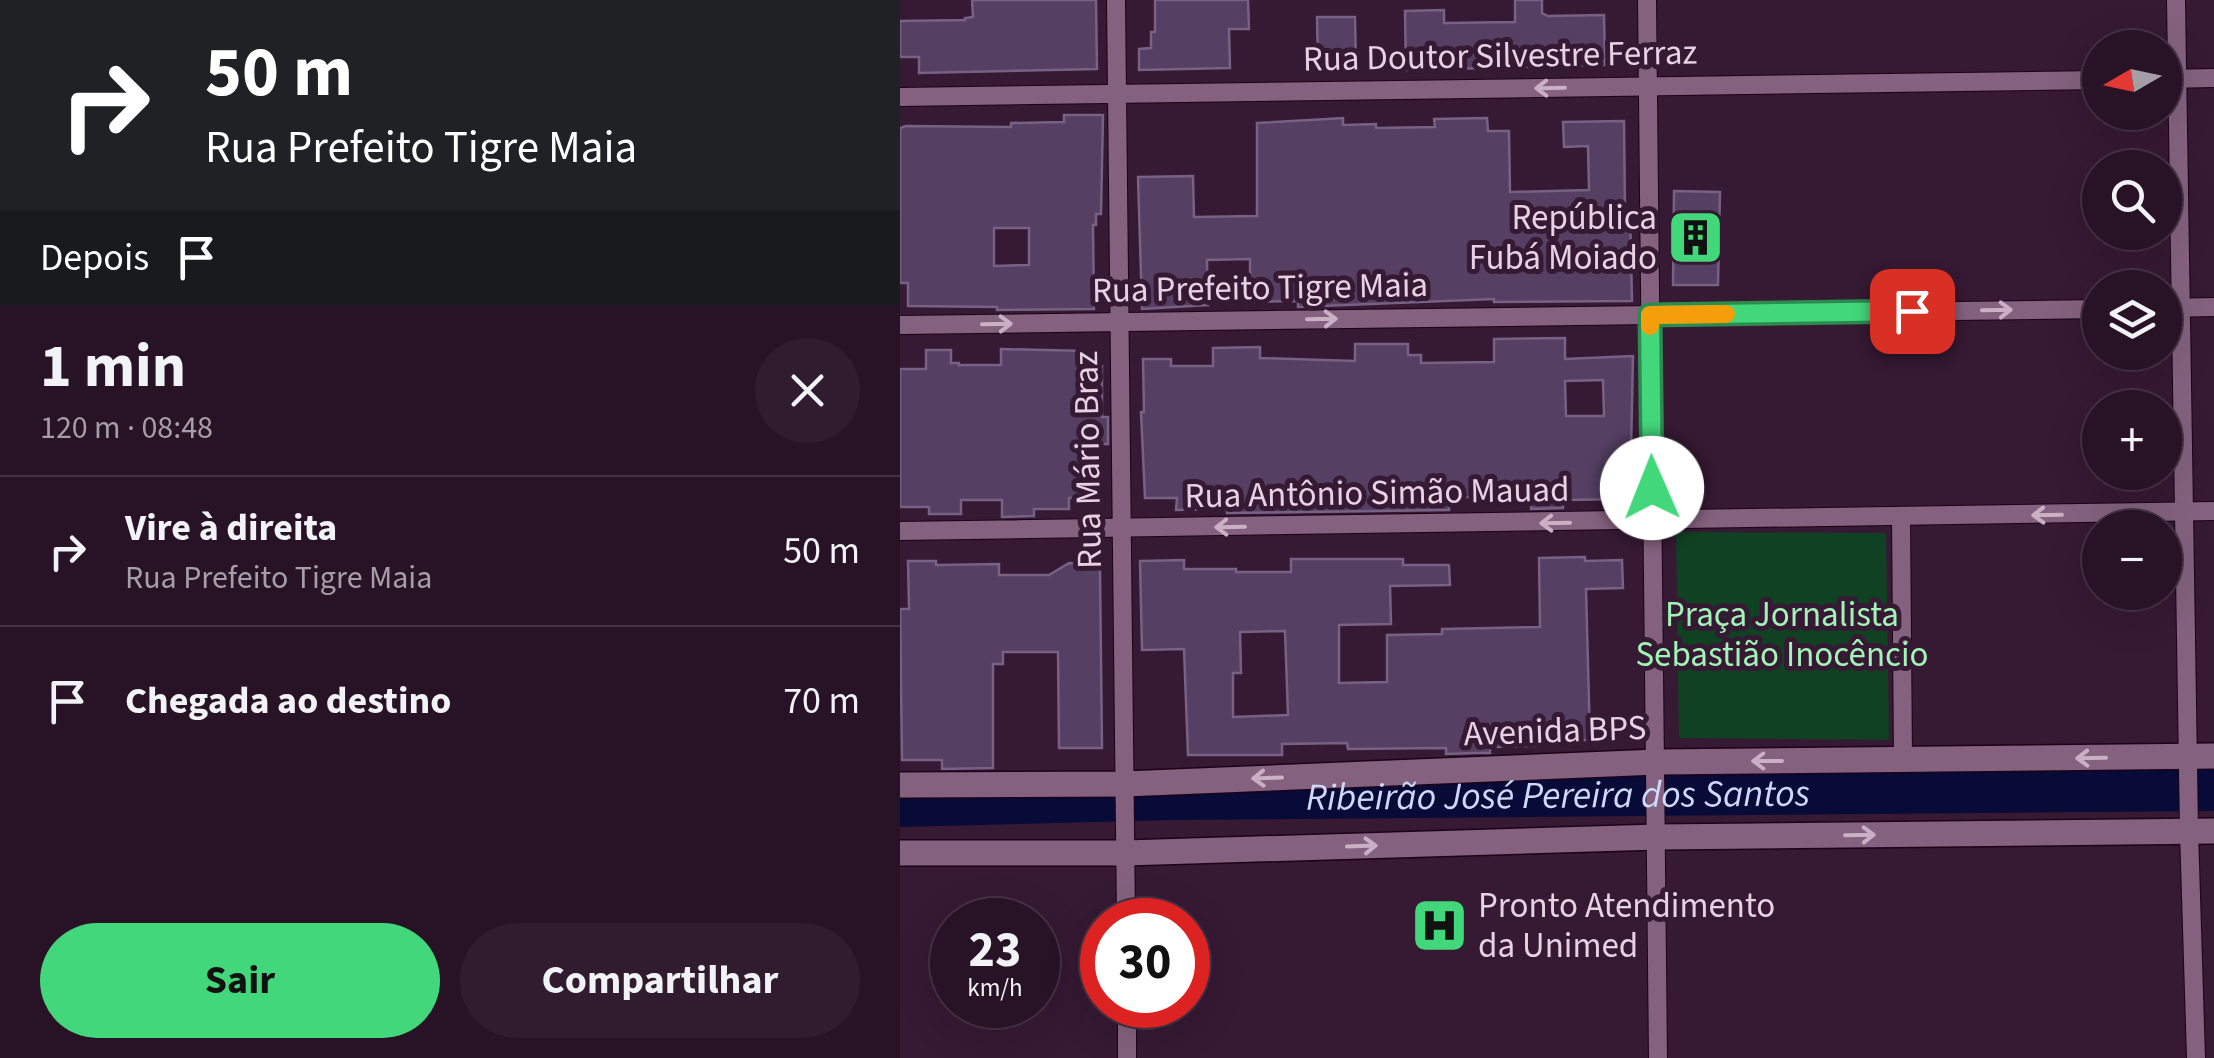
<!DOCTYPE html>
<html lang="pt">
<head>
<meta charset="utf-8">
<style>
  :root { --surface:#281326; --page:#301c2e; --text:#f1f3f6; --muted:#a59ea7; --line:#443243; --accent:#43d77b }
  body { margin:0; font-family:"Source Sans 3",sans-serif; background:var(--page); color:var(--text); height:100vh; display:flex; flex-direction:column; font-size:38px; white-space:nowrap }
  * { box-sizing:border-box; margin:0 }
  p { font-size:32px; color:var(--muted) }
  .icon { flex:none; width:55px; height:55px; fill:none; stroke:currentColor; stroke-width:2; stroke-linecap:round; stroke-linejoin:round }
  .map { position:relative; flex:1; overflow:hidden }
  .sheet { display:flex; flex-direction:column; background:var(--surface); width:900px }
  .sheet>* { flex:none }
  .top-card { background:#202124; color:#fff; overflow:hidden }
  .needle { width:65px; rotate:261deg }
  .controls { position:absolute; left:1182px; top:30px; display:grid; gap:20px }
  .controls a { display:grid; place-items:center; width:100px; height:100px; border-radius:50%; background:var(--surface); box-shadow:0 10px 40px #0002,0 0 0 2px var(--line); font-size:50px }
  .speed { position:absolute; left:30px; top:898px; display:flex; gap:20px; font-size:50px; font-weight:700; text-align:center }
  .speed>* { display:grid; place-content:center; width:130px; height:130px; border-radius:50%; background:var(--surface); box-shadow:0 10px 40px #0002,0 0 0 2px var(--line); line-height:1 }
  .speed small { font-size:25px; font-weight:400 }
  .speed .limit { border:15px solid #d22; background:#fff; color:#111 }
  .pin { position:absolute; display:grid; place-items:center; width:85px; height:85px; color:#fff; margin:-42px; border-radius:20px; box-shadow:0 5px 15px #0006 }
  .me { position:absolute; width:110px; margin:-55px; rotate:359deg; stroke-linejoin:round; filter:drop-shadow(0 0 8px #0008) }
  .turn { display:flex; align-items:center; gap:35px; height:210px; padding:0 40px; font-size:45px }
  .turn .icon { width:130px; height:130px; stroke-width:2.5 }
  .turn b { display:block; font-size:70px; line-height:85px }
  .then { display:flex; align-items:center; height:95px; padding:0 40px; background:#0003; gap:20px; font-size:38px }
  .round { display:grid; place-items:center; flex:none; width:105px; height:105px; border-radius:52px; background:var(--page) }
  .head { display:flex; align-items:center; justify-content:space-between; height:170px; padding:0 40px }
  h1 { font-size:60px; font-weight:700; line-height:75px }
  .button { display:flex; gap:20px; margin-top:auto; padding:20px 40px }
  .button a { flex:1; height:115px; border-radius:60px; background:var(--accent); color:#111; font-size:40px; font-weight:700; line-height:115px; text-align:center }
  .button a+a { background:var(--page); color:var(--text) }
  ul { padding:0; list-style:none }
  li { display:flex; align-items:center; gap:30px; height:150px; padding:0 40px; border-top:2px solid var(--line) }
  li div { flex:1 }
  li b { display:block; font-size:38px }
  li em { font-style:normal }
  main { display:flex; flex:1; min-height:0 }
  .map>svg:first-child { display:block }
</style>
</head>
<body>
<main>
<section class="sheet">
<div class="top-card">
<div class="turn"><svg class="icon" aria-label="right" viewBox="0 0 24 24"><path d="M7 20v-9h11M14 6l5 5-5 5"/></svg><div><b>50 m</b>Rua Prefeito Tigre Maia</div></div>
<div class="then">Depois<svg class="icon" aria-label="arrive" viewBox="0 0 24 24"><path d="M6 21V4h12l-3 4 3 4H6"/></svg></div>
</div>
<div class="head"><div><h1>1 min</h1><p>120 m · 08:48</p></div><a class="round"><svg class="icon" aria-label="close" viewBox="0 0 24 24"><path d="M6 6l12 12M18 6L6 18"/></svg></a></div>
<ul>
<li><svg class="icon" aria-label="right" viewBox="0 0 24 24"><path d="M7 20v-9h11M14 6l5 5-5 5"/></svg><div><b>Vire à direita</b><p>Rua Prefeito Tigre Maia</p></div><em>50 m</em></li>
<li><svg class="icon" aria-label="arrive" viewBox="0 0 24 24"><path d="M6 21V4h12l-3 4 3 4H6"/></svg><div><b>Chegada ao destino</b></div><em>70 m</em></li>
</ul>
<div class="button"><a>Sair</a><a>Compartilhar</a></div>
</section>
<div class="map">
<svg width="1314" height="1058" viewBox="0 0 1314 1058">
  <rect width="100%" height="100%" fill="#361933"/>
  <polygon fill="#104122" points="776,532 986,533 989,740 779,738"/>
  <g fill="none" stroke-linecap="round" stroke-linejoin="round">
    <path stroke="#080a37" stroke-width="42" id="s1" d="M0 806 272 799 1314 790"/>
  </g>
  <g fill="#554063" stroke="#776185" stroke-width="2.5" fill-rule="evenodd">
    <polygon points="72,0 196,0 197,69 19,73 19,57 0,57 0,21 65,20 65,18 73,17"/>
    <polygon points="255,0 348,0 349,29 329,29 330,68 239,70 239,49 251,48 251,32 255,32"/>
    <polygon points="615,0 642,0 642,13 648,16 704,15 705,65 506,70 505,11 544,10 544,23 615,22"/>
    <polygon points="417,17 455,17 456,66 418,67"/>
    <path d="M164 115H203L201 214H196V225H193L194 309 97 310V307L8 306V283H0V128L6 126 111 127V123L164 122ZM94 228H129V265L94 266Z"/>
    <polygon points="443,118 443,125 476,124 476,128 535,127 534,119 587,118 588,131 609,131 610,192 689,190 688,146 664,147 663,122 724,121 725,210 730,210 732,301 594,302 594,299 398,307 398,301 350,302 350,259 307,260 308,305 242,309 238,177 293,176 294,217 357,216 357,123"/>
    <polygon points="774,191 820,192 818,285 773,285"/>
    <path d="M665 338V359L733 356 730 499 663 500V508L631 509V495L591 496 549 498V510L327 513V509L276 510 277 498H245L241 412H244L243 359H271V366H313V348L360 347V358L455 361V344H508V355H521V363L594 362V339ZM703 380 704 416H666L665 381Z"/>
    <polygon points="101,349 185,351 185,358 195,358 194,366 202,366 202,417 208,417 208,444 198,444 198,498 169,498 169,509 134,509 134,516 102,517 102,500 61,500 61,514 29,514 29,507 0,507 0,369 26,369 26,350 51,350 51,363 59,363 59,365 101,365"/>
    <path d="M685 557V561L722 560 723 588 686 589 690 740 636 741V746L590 747V753H575L546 754V748L448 749 447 743 382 744V755H288L284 649 242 650 240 561 284 560V569H336V572H391V559H503V565H549L550 585 490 586 491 624 439 625V683L487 682V635L542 634V629L640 627 639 558ZM385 631 388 715 333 717V673H341L340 632Z"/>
    <polygon points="8,561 36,561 36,565 99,564 99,575 149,575 169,563 189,564 200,570 202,748 159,748 158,652 103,652 103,664 93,664 93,768 42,769 42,760 2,760 0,609 9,609"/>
  </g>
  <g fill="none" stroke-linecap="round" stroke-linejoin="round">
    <defs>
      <g id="street">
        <polyline points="216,0 226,920"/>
        <polyline points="747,0 758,1058"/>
        <polyline points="1276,0 1289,831 1296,1058"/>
        <polyline points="1265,79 1314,78"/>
        <polyline points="0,97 1200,80"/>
        <polyline points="1265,308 1314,307"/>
        <polyline points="0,325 1200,309"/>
        <polyline points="1001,517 1003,761"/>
        <polyline points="0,531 1314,511"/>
        <polyline points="227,1005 227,1058"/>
      </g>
      <g id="secondary">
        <polyline points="0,785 224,784 757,762 1314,756"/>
        <polyline points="0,853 225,853 758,837 1314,831"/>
      </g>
    </defs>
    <use href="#street" stroke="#1c031a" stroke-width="20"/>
    <use href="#secondary" stroke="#1c031a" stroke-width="28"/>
    <use href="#street" stroke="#84627f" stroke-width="18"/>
    <use href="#secondary" stroke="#84627f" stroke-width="25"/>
  </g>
  <defs><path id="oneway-shaft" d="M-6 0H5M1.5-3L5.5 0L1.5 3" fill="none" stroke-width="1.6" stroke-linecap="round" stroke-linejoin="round" transform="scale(2.5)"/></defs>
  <g stroke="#c9b0c4">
    <use href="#oneway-shaft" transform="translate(650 88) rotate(179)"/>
    <use href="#oneway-shaft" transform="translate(1097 310) rotate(-1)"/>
    <use href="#oneway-shaft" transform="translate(422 319) rotate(-1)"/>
    <use href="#oneway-shaft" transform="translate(97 324) rotate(-1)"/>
    <use href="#oneway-shaft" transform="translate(1147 515) rotate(179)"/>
    <use href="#oneway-shaft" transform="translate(655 523) rotate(179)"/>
    <use href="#oneway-shaft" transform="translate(330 527) rotate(179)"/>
    <use href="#oneway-shaft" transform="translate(1191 758) rotate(179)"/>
    <use href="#oneway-shaft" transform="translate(867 761) rotate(180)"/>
    <use href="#oneway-shaft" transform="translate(367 778) rotate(178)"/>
    <use href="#oneway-shaft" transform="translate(960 835) rotate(-1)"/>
    <use href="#oneway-shaft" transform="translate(462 846) rotate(-2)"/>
  </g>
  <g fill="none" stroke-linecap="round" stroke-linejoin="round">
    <defs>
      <polyline id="route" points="752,488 750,315 1012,311"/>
    </defs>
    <use href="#route" stroke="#2c8c50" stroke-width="25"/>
    <use href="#route" stroke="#43d77b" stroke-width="18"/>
    <polyline stroke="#f59e0b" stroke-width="18" points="750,326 750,315 826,314"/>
  </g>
  <defs>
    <symbol id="building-square" viewBox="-11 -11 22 22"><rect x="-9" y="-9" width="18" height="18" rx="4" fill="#43d77b" stroke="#361933"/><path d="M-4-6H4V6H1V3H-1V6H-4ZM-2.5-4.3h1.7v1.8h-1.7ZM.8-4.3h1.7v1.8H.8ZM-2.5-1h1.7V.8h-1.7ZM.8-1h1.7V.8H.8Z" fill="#111"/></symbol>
    <symbol id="hospital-square" viewBox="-11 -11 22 22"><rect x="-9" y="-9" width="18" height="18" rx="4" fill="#43d77b" stroke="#361933"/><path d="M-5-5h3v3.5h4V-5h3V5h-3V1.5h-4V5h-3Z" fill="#111"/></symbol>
  </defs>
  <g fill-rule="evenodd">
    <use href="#building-square" x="764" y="206" width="63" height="63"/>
    <use href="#hospital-square" x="508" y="894" width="63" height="63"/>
  </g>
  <g text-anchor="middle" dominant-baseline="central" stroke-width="10" stroke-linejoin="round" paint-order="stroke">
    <g font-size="35" fill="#e6d2e2" stroke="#361933">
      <text transform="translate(600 56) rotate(-1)">Rua Doutor Silvestre Ferraz</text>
      <text transform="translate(360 288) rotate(-1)">Rua Prefeito Tigre Maia</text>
      <text transform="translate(188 460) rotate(-91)">Rua Mário Braz</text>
      <text transform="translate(477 493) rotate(-1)">Rua Antônio Simão Mauad</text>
      <text transform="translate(655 731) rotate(-2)">Avenida BPS</text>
    </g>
    <g font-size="35" fill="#e6d2e2" stroke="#361933" text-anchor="end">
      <text x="757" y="218">República<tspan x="757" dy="40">Fubá Moiado</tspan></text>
      <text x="578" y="906" text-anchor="start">Pronto Atendimento<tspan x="578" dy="40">da Unimed</tspan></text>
    </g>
    <g font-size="35" fill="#a2f3b7" stroke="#361933">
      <text x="882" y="615">Praça Jornalista<tspan x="882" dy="40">Sebastião Inocêncio</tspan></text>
    </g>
    <g font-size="38" font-style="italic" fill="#ced8f8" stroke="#361933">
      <text stroke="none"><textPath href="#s1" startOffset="658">Ribeirão José Pereira dos Santos</textPath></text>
    </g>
  </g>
</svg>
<div class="controls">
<a><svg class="needle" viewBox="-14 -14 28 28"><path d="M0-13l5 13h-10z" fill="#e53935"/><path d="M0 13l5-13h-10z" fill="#a59ea7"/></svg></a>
<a><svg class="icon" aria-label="search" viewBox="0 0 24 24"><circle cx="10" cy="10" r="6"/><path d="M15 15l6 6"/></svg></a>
<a><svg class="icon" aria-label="layers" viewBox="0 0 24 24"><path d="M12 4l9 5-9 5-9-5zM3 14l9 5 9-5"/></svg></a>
<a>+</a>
<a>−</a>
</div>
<div class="speed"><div>23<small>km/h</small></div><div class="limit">30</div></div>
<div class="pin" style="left:1012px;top:311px;background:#d93025"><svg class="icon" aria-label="arrive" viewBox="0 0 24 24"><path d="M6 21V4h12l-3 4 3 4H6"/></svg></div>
<svg class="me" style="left:752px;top:488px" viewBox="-20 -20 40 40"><circle r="19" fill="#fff"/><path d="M0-13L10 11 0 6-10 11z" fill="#43d77b"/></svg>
</div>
</main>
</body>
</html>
